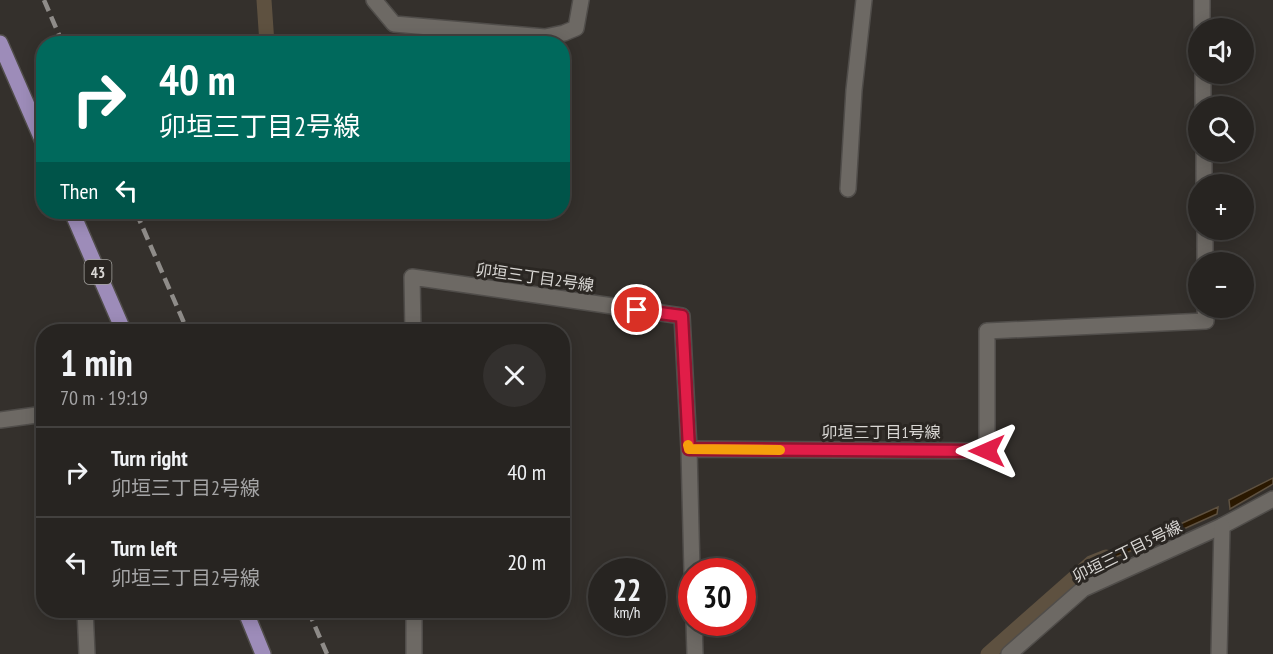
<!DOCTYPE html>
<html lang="en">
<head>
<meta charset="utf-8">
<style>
  :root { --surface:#272421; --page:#33302e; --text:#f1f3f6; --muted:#a4a4a5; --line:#43413f }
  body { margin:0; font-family:"PT Sans Narrow","Noto Sans JP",sans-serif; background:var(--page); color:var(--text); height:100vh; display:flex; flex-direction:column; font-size:22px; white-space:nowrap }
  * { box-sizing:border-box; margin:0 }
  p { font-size:20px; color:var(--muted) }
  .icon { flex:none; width:33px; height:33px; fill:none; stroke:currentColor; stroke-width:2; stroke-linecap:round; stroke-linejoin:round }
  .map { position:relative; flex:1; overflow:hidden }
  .panel { position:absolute; left:36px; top:324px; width:534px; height:294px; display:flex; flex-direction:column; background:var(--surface); border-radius:24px; box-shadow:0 3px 15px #0003,0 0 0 2px var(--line) }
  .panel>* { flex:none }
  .hud { position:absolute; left:36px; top:36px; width:534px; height:183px; border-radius:24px; box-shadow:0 3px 15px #0003,0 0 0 2px var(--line); background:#00695c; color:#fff; overflow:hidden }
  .tools { position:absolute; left:1188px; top:18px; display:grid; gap:12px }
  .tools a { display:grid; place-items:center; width:66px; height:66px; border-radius:50%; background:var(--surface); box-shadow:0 3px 15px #0003,0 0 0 2px var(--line); font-size:30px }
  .speed { position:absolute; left:588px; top:558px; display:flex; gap:12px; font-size:30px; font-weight:700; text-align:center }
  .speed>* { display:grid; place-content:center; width:78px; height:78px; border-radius:50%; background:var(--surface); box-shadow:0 3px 15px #0003,0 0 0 2px var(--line); line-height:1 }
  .speed small { font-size:15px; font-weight:400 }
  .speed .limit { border:9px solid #d22; background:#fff; color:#111 }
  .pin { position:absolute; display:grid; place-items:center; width:51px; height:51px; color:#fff; margin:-26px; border:3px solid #fff; border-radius:50%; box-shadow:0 2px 6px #0007 }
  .me { position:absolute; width:66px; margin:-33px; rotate:270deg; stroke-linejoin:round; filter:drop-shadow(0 0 4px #0008) }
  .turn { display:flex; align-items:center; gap:21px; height:126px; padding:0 24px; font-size:27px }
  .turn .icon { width:78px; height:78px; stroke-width:2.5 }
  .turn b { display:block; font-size:42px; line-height:51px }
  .then { display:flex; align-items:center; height:57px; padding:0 24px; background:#0003; gap:12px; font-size:22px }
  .round { display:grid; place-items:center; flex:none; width:63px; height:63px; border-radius:32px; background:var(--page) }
  .head { display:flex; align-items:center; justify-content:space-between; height:102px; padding:0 24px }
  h1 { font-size:36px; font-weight:700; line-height:45px }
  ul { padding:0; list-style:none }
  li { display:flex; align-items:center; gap:18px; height:90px; padding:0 24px; border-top:2px solid var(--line) }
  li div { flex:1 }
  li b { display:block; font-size:22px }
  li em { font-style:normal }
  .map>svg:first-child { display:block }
</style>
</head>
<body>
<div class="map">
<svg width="1273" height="654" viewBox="0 0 1273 654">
  <rect width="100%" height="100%" fill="#34302c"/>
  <g fill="#2a1800" stroke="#5e5140" stroke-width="1.5">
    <polygon points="1273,478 1273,484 1230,509 1229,500"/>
    <polygon points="1218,507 1217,514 1168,536 1088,568 1087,561 1167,530"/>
    <polygon points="1017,623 1022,628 994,654 984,654"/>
  </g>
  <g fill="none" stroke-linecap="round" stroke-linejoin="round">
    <g stroke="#5e5140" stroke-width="15">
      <polyline points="264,0 267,44"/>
      <polyline points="988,654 1091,563 1106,557"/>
    </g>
    <defs>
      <g id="minor">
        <polyline points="374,0 394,24 545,37 564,33 576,28 581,0"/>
        <polyline points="1202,0 1202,28"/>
        <polyline points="1203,74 1203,106"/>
        <polyline points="1204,152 1204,184"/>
        <polyline points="848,189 854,90 864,0"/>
        <polyline points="1205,230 1205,262"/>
        <polyline points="413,332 412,277 682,316 689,449"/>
        <polyline points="0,420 44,414"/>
        <polyline points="692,572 689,449 987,451 987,331 1206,321 1205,308"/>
        <polyline points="85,610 87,654"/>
        <polyline points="694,622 695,654"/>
        <polyline points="414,654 414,610"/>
        <polyline points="1009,654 1083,589 1222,526 1273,499"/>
        <polyline points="1219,654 1222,526"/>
      </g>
      <g id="major">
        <polyline points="0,43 44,144"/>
        <polyline points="72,212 124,332"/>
        <polyline points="245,610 263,654"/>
      </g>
    </defs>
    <use href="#minor" stroke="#504d4a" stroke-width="18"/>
    <use href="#major" stroke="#504d4a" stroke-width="18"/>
    <use href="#minor" stroke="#6d6964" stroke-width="15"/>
    <use href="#major" stroke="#9d8cb9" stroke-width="15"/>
    <g stroke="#8f8c89" stroke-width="4.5" stroke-dasharray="12 6" stroke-linecap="butt">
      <polyline points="44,0 63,44"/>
      <polyline points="136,212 188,332"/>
      <polyline points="308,610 327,654"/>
    </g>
  </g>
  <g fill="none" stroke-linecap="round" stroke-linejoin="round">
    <defs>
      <polyline id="route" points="637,310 682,316 689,449 987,451"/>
    </defs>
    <use href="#route" stroke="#92132f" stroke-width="15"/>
    <use href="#route" stroke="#e11d48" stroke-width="10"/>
    <polyline stroke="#f59e0b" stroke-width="10" points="688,445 689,449 780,450"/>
  </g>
  <g text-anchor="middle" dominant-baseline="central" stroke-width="6" stroke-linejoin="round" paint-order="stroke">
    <rect fill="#2a2622" stroke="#a4a29f" stroke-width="1.5" x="84.5" y="260" width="27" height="24" rx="4.5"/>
    <g font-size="15" font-weight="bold" fill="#d9d7d4">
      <text x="98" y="272">43</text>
    </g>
    <g font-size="16" fill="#d9d7d4" stroke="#2a2622">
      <text transform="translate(535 277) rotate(8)">卯垣三丁目2号線</text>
      <text x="881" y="432">卯垣三丁目1号線</text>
      <text transform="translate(1127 551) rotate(-26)">卯垣三丁目5号線</text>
    </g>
  </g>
</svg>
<div class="tools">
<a><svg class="icon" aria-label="sound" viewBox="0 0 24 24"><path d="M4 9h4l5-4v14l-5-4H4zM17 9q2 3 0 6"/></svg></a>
<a><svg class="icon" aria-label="search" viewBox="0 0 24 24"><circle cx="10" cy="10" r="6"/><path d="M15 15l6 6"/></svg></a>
<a>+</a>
<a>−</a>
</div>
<div class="speed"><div>22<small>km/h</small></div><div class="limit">30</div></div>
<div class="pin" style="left:637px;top:310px;background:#d93025"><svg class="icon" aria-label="arrive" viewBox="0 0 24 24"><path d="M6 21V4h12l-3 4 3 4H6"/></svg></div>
<svg class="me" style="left:987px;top:451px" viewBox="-20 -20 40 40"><path d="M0-17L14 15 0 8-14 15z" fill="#e11d48" stroke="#fff" stroke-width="4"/></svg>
<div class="hud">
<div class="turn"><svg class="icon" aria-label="right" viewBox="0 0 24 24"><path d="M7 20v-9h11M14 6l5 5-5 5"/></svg><div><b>40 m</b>卯垣三丁目2号線</div></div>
<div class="then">Then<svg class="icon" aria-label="left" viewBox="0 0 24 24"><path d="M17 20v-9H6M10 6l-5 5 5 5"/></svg></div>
</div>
<section class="panel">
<div class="head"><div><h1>1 min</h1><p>70 m · 19:19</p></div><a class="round"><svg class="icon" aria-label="close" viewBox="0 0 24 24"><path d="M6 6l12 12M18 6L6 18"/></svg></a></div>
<ul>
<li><svg class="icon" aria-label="right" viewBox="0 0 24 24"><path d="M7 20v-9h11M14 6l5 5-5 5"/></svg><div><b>Turn right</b><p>卯垣三丁目2号線</p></div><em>40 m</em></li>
<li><svg class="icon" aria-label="left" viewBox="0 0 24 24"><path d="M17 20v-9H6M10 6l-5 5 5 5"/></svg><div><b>Turn left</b><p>卯垣三丁目2号線</p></div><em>20 m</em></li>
</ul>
</section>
</div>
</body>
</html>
